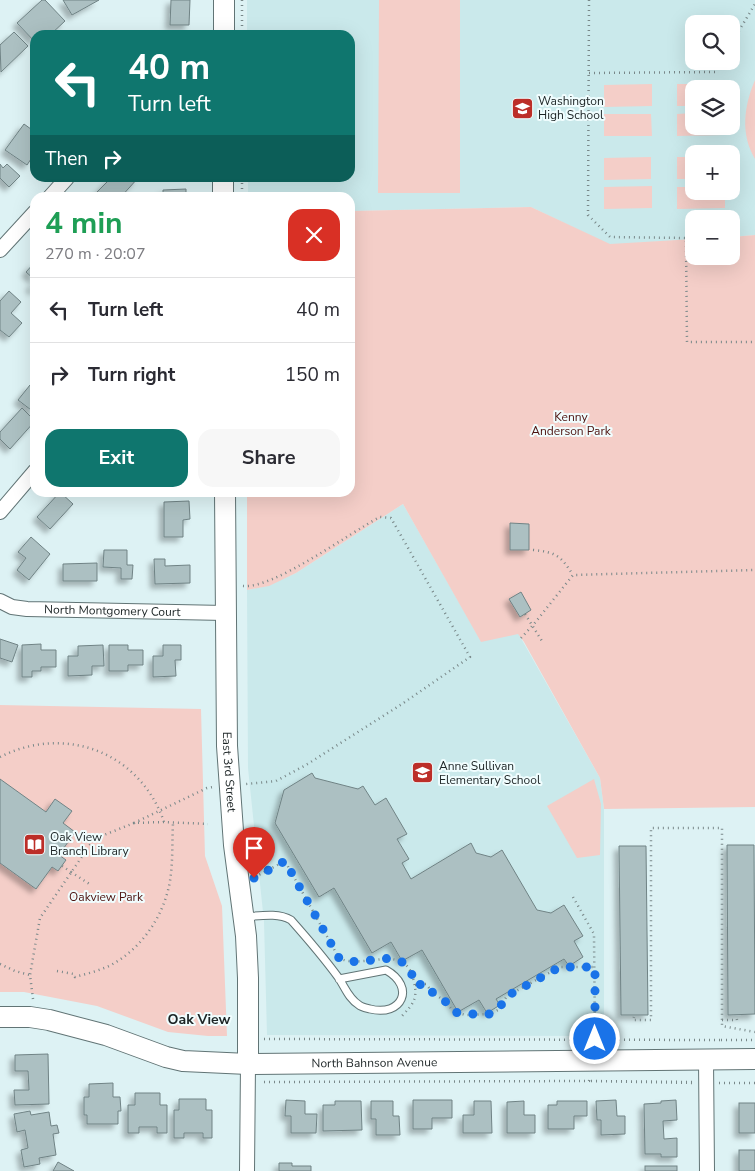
<!DOCTYPE html>
<html lang="en">
<head>
<meta charset="utf-8">
<style>
  :root { --surface:#fff; --page:#f7f7f7; --text:#2b2b33; --muted:#7c7c81; --line:#e1e1e2; --accent:#0f766e }
  body { margin:0; font-family:"Nunito Sans",sans-serif; background:var(--page); color:var(--text); height:100vh; display:flex; flex-direction:column; font-size:19px; white-space:nowrap }
  * { box-sizing:border-box; margin:0 }
  p { font-size:16px; color:var(--muted) }
  .icon { flex:none; width:28px; height:28px; fill:none; stroke:currentColor; stroke-width:2; stroke-linecap:round; stroke-linejoin:round }
  .map { position:relative; flex:1; overflow:hidden }
  .panel { position:absolute; left:30px; top:192px; width:325px; height:305px; display:flex; flex-direction:column; background:var(--surface); border-radius:15px; box-shadow:0 5px 20px #0002 }
  .panel>* { flex:none }
  .banner { position:absolute; left:30px; top:30px; width:325px; height:152px; border-radius:15px; box-shadow:0 5px 20px #0002; background:#0f766e; color:#fff; overflow:hidden }
  .buttons { position:absolute; left:685px; top:15px; display:grid; gap:10px }
  .buttons a { display:grid; place-items:center; width:55px; height:55px; border-radius:10px; background:var(--surface); box-shadow:0 5px 20px #0002; font-size:25px }
  .pin { position:absolute; display:grid; place-items:center; width:42px; height:42px; color:#fff; margin:-51px -21px; border-radius:50% 50% 50% 0; rotate:-45deg; box-shadow:0 0 5px #0007 }
  .pin .icon { rotate:45deg }
  .me { position:absolute; width:55px; margin:-28px; rotate:0deg; stroke-linejoin:round; filter:drop-shadow(0 0 4px #0008) }
  .turn { display:flex; align-items:center; gap:18px; height:105px; padding:0 15px; font-size:22px }
  .turn .icon { width:65px; height:65px; stroke-width:2.5 }
  .turn b { display:block; font-size:35px; line-height:42px }
  .then { display:flex; align-items:center; height:48px; padding:0 15px; background:#0003; gap:10px; font-size:19px }
  .round { display:grid; place-items:center; flex:none; width:52px; height:52px; border-radius:15px; background:var(--page) }
  .head { display:flex; align-items:center; justify-content:space-between; height:85px; padding:0 15px }
  h1 { font-size:30px; font-weight:700; line-height:38px; color:#1e9e55 }
  .primary-button { display:flex; gap:10px; margin-top:auto; padding:10px 15px }
  .primary-button a { flex:1; height:58px; border-radius:15px; background:var(--accent); color:#fff; font-size:20px; font-weight:700; line-height:58px; text-align:center }
  .primary-button a+a { background:var(--page); color:var(--text) }
  ul { padding:0; list-style:none }
  li { display:flex; align-items:center; gap:15px; height:65px; padding:0 15px; border-top:1px solid var(--line) }
  li div { flex:1 }
  li b { display:block; font-size:19px }
  li em { font-style:normal }
  .map>svg:first-child { display:block }
</style>
</head>
<body>
<div class="map">
<svg width="755" height="1171" viewBox="0 0 755 1171">
  <defs>
    <filter id="shadow"><feDropShadow dx="-4.5" dy="4.5" stdDeviation="2.5" flood-color="#0004"/></filter>
  </defs>
  <rect width="100%" height="100%" fill="#ddf2f4"/>
  <g fill="#cae9eb" fill-rule="evenodd">
    <path d="M247 0H755V235L731 237V219H694V239L610 245 531 207 350 211V198L248 197V178H350V35H247ZM694 24H731V61H694ZM694 89H731V126H694ZM694 154H731V191H694Z"/>
    <polygon points="403,504 481,641 518,633 600,778 604,809 604,1036 267,1035 264,922 248,768 247,590 267,586 296,573"/>
  </g>
  <g fill="#f4cec8">
    <polygon points="379,0 460,0 460,193 378,193"/>
    <path d="M755 80V159C740 134 744 106 755 80Z"/>
    <polygon points="652,84 652,106 604,107 604,85"/>
    <polygon points="677,84 724,84 724,89 694,89 694,106 677,106"/>
    <polygon points="694,113 694,126 725,126 725,135 677,136 677,114"/>
    <polygon points="604,114 651,114 652,136 604,136"/>
    <polygon points="651,157 651,179 604,180 604,158"/>
    <rect x="677" y="157" width="17" height="22"/>
    <polygon points="652,186 652,208 604,209 604,187"/>
    <polygon points="677,187 694,187 694,191 725,191 725,208 677,209"/>
    <polygon points="531,207 610,244 694,239 694,256 731,256 731,237 755,235 755,807 604,809 600,778 524,642 518,634 481,642 403,504 296,573 269,586 247,590 247,493 350,492 350,211"/>
    <polygon points="0,705 201,709 205,856 222,906 227,1036 208,1036 168,1032 97,1006 24,992 0,992"/>
    <polygon points="594,779 601,804 600,855 577,858 547,806"/>
  </g>
  <g fill="#acc0c2" stroke="#708385" filter="url(#shadow)">
    <polygon points="42,0 45,0 65,21 50,35 35,35 35,42 17,23"/>
    <polygon points="63,0 99,0 72,15"/>
    <polygon points="171,0 190,0 189,25 170,25"/>
    <polygon points="14,32 28,46 1,72 0,45"/>
    <polygon points="173,32 190,33 190,35 172,35"/>
    <polygon points="24,124 35,132 35,153 27,165 5,150"/>
    <polygon points="0,164 3,168 7,164 20,176 9,187 0,178"/>
    <polygon points="111,178 138,178 120,198 100,198 96,193"/>
    <polygon points="186,189 186,198 163,198 163,190"/>
    <polygon points="35,262 35,280 26,272"/>
    <polygon points="35,281 35,291 30,287"/>
    <polygon points="9,291 21,302 11,313 22,323 9,337 0,330 0,301"/>
    <polygon points="30,385 35,389 35,413 18,400"/>
    <polygon points="22,408 35,421 10,449 0,439 0,432"/>
    <polygon points="60,492 73,504 50,529 37,517"/>
    <polygon points="189,501 190,519 183,520 183,537 164,537 164,502"/>
    <polygon points="510,523 529,524 529,550 510,550"/>
    <polygon points="31,537 50,554 29,580 17,570 26,558 18,552"/>
    <polygon points="104,550 127,550 127,565 133,565 132,579 121,579 121,568 103,567"/>
    <polygon points="154,559 165,559 165,566 190,565 190,583 155,584"/>
    <polygon points="97,563 97,581 63,581 63,564"/>
    <polygon points="521,592 531,610 520,617 509,599"/>
    <polygon points="0,639 18,645 12,662 0,658"/>
    <polygon points="41,644 41,650 56,650 56,667 41,667 41,671 32,671 32,677 22,677 22,645"/>
    <polygon points="103,645 104,666 92,666 92,675 68,676 68,656 78,656 78,646"/>
    <polygon points="109,645 128,645 128,650 143,650 143,665 128,665 128,671 109,671"/>
    <polygon points="163,645 181,645 181,660 175,660 176,676 153,677 153,656 163,656"/>
    <polygon points="312,773 315,778 358,789 363,786 375,805 386,798 407,834 397,839 409,859 402,863 411,879 471,843 476,853 491,857 502,850 537,910 551,913 564,905 583,936 574,941 583,957 569,966 564,959 496,999 500,1005 487,1013 479,1000 458,1012 422,950 402,961 391,942 372,953 334,888 319,897 275,823 284,790"/>
    <polygon points="0,779 46,812 55,799 72,811 63,823 75,832 59,855 66,860 58,871 52,867 36,889 0,863"/>
    <polygon points="727,845 754,845 755,1014 728,1015"/>
    <polygon points="619,846 646,846 648,1015 621,1015"/>
    <polygon points="48,1054 49,1104 15,1105 14,1090 29,1090 28,1071 15,1071 15,1055"/>
    <polygon points="113,1083 113,1097 120,1097 121,1111 118,1111 118,1124 87,1124 87,1115 84,1115 84,1097 89,1097 89,1084"/>
    <polygon points="135,1093 160,1093 160,1105 167,1105 167,1133 157,1133 157,1127 139,1127 139,1133 128,1133 128,1105 135,1105"/>
    <polygon points="179,1099 206,1099 206,1110 212,1110 212,1138 203,1138 203,1133 184,1133 184,1138 174,1138 174,1110 179,1110"/>
    <polygon points="286,1100 305,1101 305,1114 317,1114 316,1133 291,1133 291,1116 285,1116"/>
    <polygon points="413,1100 452,1100 452,1118 432,1118 432,1129 413,1129"/>
    <polygon points="616,1100 617,1116 625,1116 625,1134 601,1135 601,1120 597,1120 596,1101"/>
    <polygon points="676,1100 677,1120 663,1121 664,1139 677,1138 677,1157 661,1157 661,1154 645,1154 644,1104 661,1103 661,1101"/>
    <polygon points="335,1101 361,1101 362,1130 323,1131 323,1105 335,1105"/>
    <polygon points="371,1101 393,1101 393,1116 399,1116 400,1135 376,1135 376,1119 371,1119"/>
    <polygon points="474,1101 491,1101 492,1133 463,1133 463,1115 474,1115"/>
    <polygon points="524,1101 524,1115 535,1115 535,1133 507,1133 507,1102"/>
    <polygon points="557,1101 587,1101 587,1116 574,1116 574,1129 548,1129 548,1105 557,1105"/>
    <rect x="739" y="1103" width="16" height="30"/>
    <polygon points="30,1111 31,1115 49,1112 51,1126 57,1125 59,1133 53,1134 56,1155 39,1158 40,1164 24,1167 21,1150 28,1148 25,1130 17,1132 14,1114"/>
    <rect x="739" y="1150" width="16" height="21"/>
    <polygon points="58,1162 74,1171 53,1171"/>
    <polygon points="279,1163 292,1163 292,1166 311,1166 311,1171 279,1171"/>
    <rect x="645" y="1166" width="32" height="5"/>
  </g>
  <g fill="none" stroke-linecap="round" stroke-linejoin="round">
    <defs>
      <path id="lane" d="M244 917C259 916 278 912 291 920 307 938 324 958 338 977 345 987 348 998 359 1005 361 1007 366 1008 370 1009 402 1017 416 987 386 970L339 979"/>
      <g id="street">
        <polyline points="49,198 67,178"/>
        <polyline points="0,250 35,212"/>
        <polyline points="0,512 35,471"/>
        <path id="s1" d="M0 601 12 607 27 609 225 613"/>
        <polyline points="706,1059 707,1171"/>
        <polyline points="247,1171 248,1064"/>
      </g>
      <g id="secondary">
        <polyline points="224,35 224,0"/>
        <polyline points="223,198 223,178"/>
        <path id="s2" d="M225 492 227 746 234 845 246 936 248 978V1064"/>
        <path id="s3" d="M0 1017H30L49 1020 106 1035 166 1057 183 1061 248 1064 755 1059"/>
      </g>
    </defs>
    <use href="#lane" stroke="#617475" stroke-width="9"/>
    <use href="#street" stroke="#617475" stroke-width="16"/>
    <use href="#secondary" stroke="#617475" stroke-width="22"/>
    <g stroke="#798889" stroke-width="2.5" stroke-dasharray="1 4" stroke-linecap="butt">
      <polyline points="242,0 242,35"/>
      <polyline points="589,0 588,215 610,237 686,238 687,342 755,342"/>
      <polyline points="731,44 755,4"/>
      <polyline points="589,73 715,72 721,61"/>
      <polyline points="242,178 242,198"/>
      <path d="M533 550C556 552 561 556 573 575"/>
      <path d="M243 586C274 589 349 533 380 517L391 518 470 657 402 704 306 765 276 781 246 784"/>
      <polyline points="525,614 542,641"/>
      <polyline points="521,638 534,624 573,575 755,570"/>
      <path d="M0 757C65 724 140 752 164 822L208 824"/>
      <polyline points="164,822 134,823 207,788 213,787"/>
      <polyline points="62,866 71,872"/>
      <polyline points="71,872 91,885"/>
      <path d="M255 877 285 861 339 958C364 971 406 940 414 982 418 999 413 1004 402 1016"/>
      <polyline points="573,897 594,934 595,1045"/>
      <polyline points="0,964 15,971 30,975"/>
      <path d="M57 971 74 974 75 977C86 974 98 971 109 966 141 950 164 916 170 881 173 862 172 842 173 823"/>
      <polyline points="415,985 426,984 433,993 445,1001 454,1012 466,1015 490,1014 498,1010 507,996 560,967 595,967"/>
      <polyline points="33,999 30,975 40,918 94,839 134,823"/>
      <polyline points="634,1017 633,1020 651,1020 651,828 722,828 722,1026 755,1032"/>
      <polyline points="722,1020 737,1020 736,1015"/>
      <polyline points="264,1039 722,1040"/>
      <polyline points="721,1040 755,1040"/>
      <polyline points="264,1082 589,1081 590,1077"/>
      <polyline points="692,1082 589,1081 694,1083"/>
      <polyline points="719,1083 755,1083"/>
    </g>
    <use href="#lane" stroke="#fff" stroke-width="7"/>
    <use href="#street" stroke="#fff" stroke-width="14"/>
    <use href="#secondary" stroke="#fff" stroke-width="20"/>
  </g>
  <g fill="none" stroke-linecap="round" stroke-linejoin="round">
    <path stroke="#1a73e8" stroke-width="9" stroke-dasharray="0 16.2" d="M254 878 285 861 339 958C366 972 405 937 415 985L426 984 433 993 445 1001 454 1012 466 1014H490L498 1010 507 996 560 967H595V1039"/>
  </g>
  <defs>
    <symbol id="school-square" viewBox="-11 -11 22 22"><rect x="-9" y="-9" width="18" height="18" rx="4" fill="#bc2e28" stroke="#f0fdfe"/><path d="M0-5L7-2L0 1L-7-2ZM-4 1L0 2.5L4 1V4Q0 6-4 4Z" fill="#fff"/></symbol>
    <symbol id="library-square" viewBox="-11 -11 22 22"><rect x="-9" y="-9" width="18" height="18" rx="4" fill="#bc2e28" stroke="#f0fdfe"/><path d="M-6-4Q-3-5.5-.7-3.5V5Q-3 3-6 4ZM6-4Q3-5.5 .7-3.5V5Q3 3 6 4Z" fill="#fff"/></symbol>
  </defs>
  <g fill-rule="evenodd">
    <use href="#school-square" x="510" y="96" width="25" height="25"/>
    <use href="#school-square" x="410" y="760" width="25" height="25"/>
    <use href="#library-square" x="22" y="832" width="25" height="25"/>
  </g>
  <g text-anchor="middle" dominant-baseline="central" stroke-width="4" stroke-linejoin="round" paint-order="stroke">
    <g font-size="12" fill="#1c2425" stroke="#f0fdfe" text-anchor="start">
      <text x="538" y="101">Washington<tspan x="538" dy="14">High School</tspan></text>
      <text x="439" y="766">Anne Sullivan<tspan x="439" dy="14">Elementary School</tspan></text>
      <text x="50" y="837">Oak View<tspan x="50" dy="14">Branch Library</tspan></text>
    </g>
    <g font-size="12" fill="#4c110e" stroke="#f0fdfe">
      <text x="571" y="417">Kenny<tspan x="571" dy="14">Anderson Park</tspan></text>
      <text x="106" y="897">Oakview Park</text>
    </g>
    <g font-size="12" fill="#1c2425" stroke="#f0fdfe">
      <text stroke="none"><textPath href="#s1" startOffset="114">North Montgomery Court</textPath></text>
      <text stroke="none"><textPath href="#s2" startOffset="280">East 3rd Street</textPath></text>
      <text stroke="none"><textPath href="#s3" startOffset="381">North Bahnson Avenue</textPath></text>
    </g>
    <g font-size="14" font-weight="bold" fill="#1c2425" stroke="#f0fdfe">
      <text x="199" y="1019">Oak View</text>
    </g>
  </g>
</svg>
<div class="buttons">
<a><svg class="icon" aria-label="search" viewBox="0 0 24 24"><circle cx="10" cy="10" r="6"/><path d="M15 15l6 6"/></svg></a>
<a><svg class="icon" aria-label="layers" viewBox="0 0 24 24"><path d="M12 4l9 5-9 5-9-5zM3 14l9 5 9-5"/></svg></a>
<a>+</a>
<a>−</a>
</div>
<div class="pin" style="left:254px;top:878px;background:#d93025"><svg class="icon" aria-label="arrive" viewBox="0 0 24 24"><path d="M6 21V4h12l-3 4 3 4H6"/></svg></div>
<svg class="me" style="left:595px;top:1039px" viewBox="-20 -20 40 40"><circle r="17" fill="#1a73e8" stroke="#fff" stroke-width="3"/><path d="M0-11L8 9 0 5-8 9z" fill="#fff"/></svg>
<div class="banner">
<div class="turn"><svg class="icon" aria-label="left" viewBox="0 0 24 24"><path d="M17 20v-9H6M10 6l-5 5 5 5"/></svg><div><b>40 m</b>Turn left</div></div>
<div class="then">Then<svg class="icon" aria-label="right" viewBox="0 0 24 24"><path d="M7 20v-9h11M14 6l5 5-5 5"/></svg></div>
</div>
<section class="panel">
<div class="head"><div><h1>4 min</h1><p>270 m · 20:07</p></div><a class="round" style="background:#d93025;color:#fff"><svg class="icon" aria-label="close" viewBox="0 0 24 24"><path d="M6 6l12 12M18 6L6 18"/></svg></a></div>
<ul>
<li><svg class="icon" aria-label="left" viewBox="0 0 24 24"><path d="M17 20v-9H6M10 6l-5 5 5 5"/></svg><div><b>Turn left</b></div><em>40 m</em></li>
<li><svg class="icon" aria-label="right" viewBox="0 0 24 24"><path d="M7 20v-9h11M14 6l5 5-5 5"/></svg><div><b>Turn right</b></div><em>150 m</em></li>
</ul>
<div class="primary-button"><a>Exit</a><a>Share</a></div>
</section>
</div>
</body>
</html>
